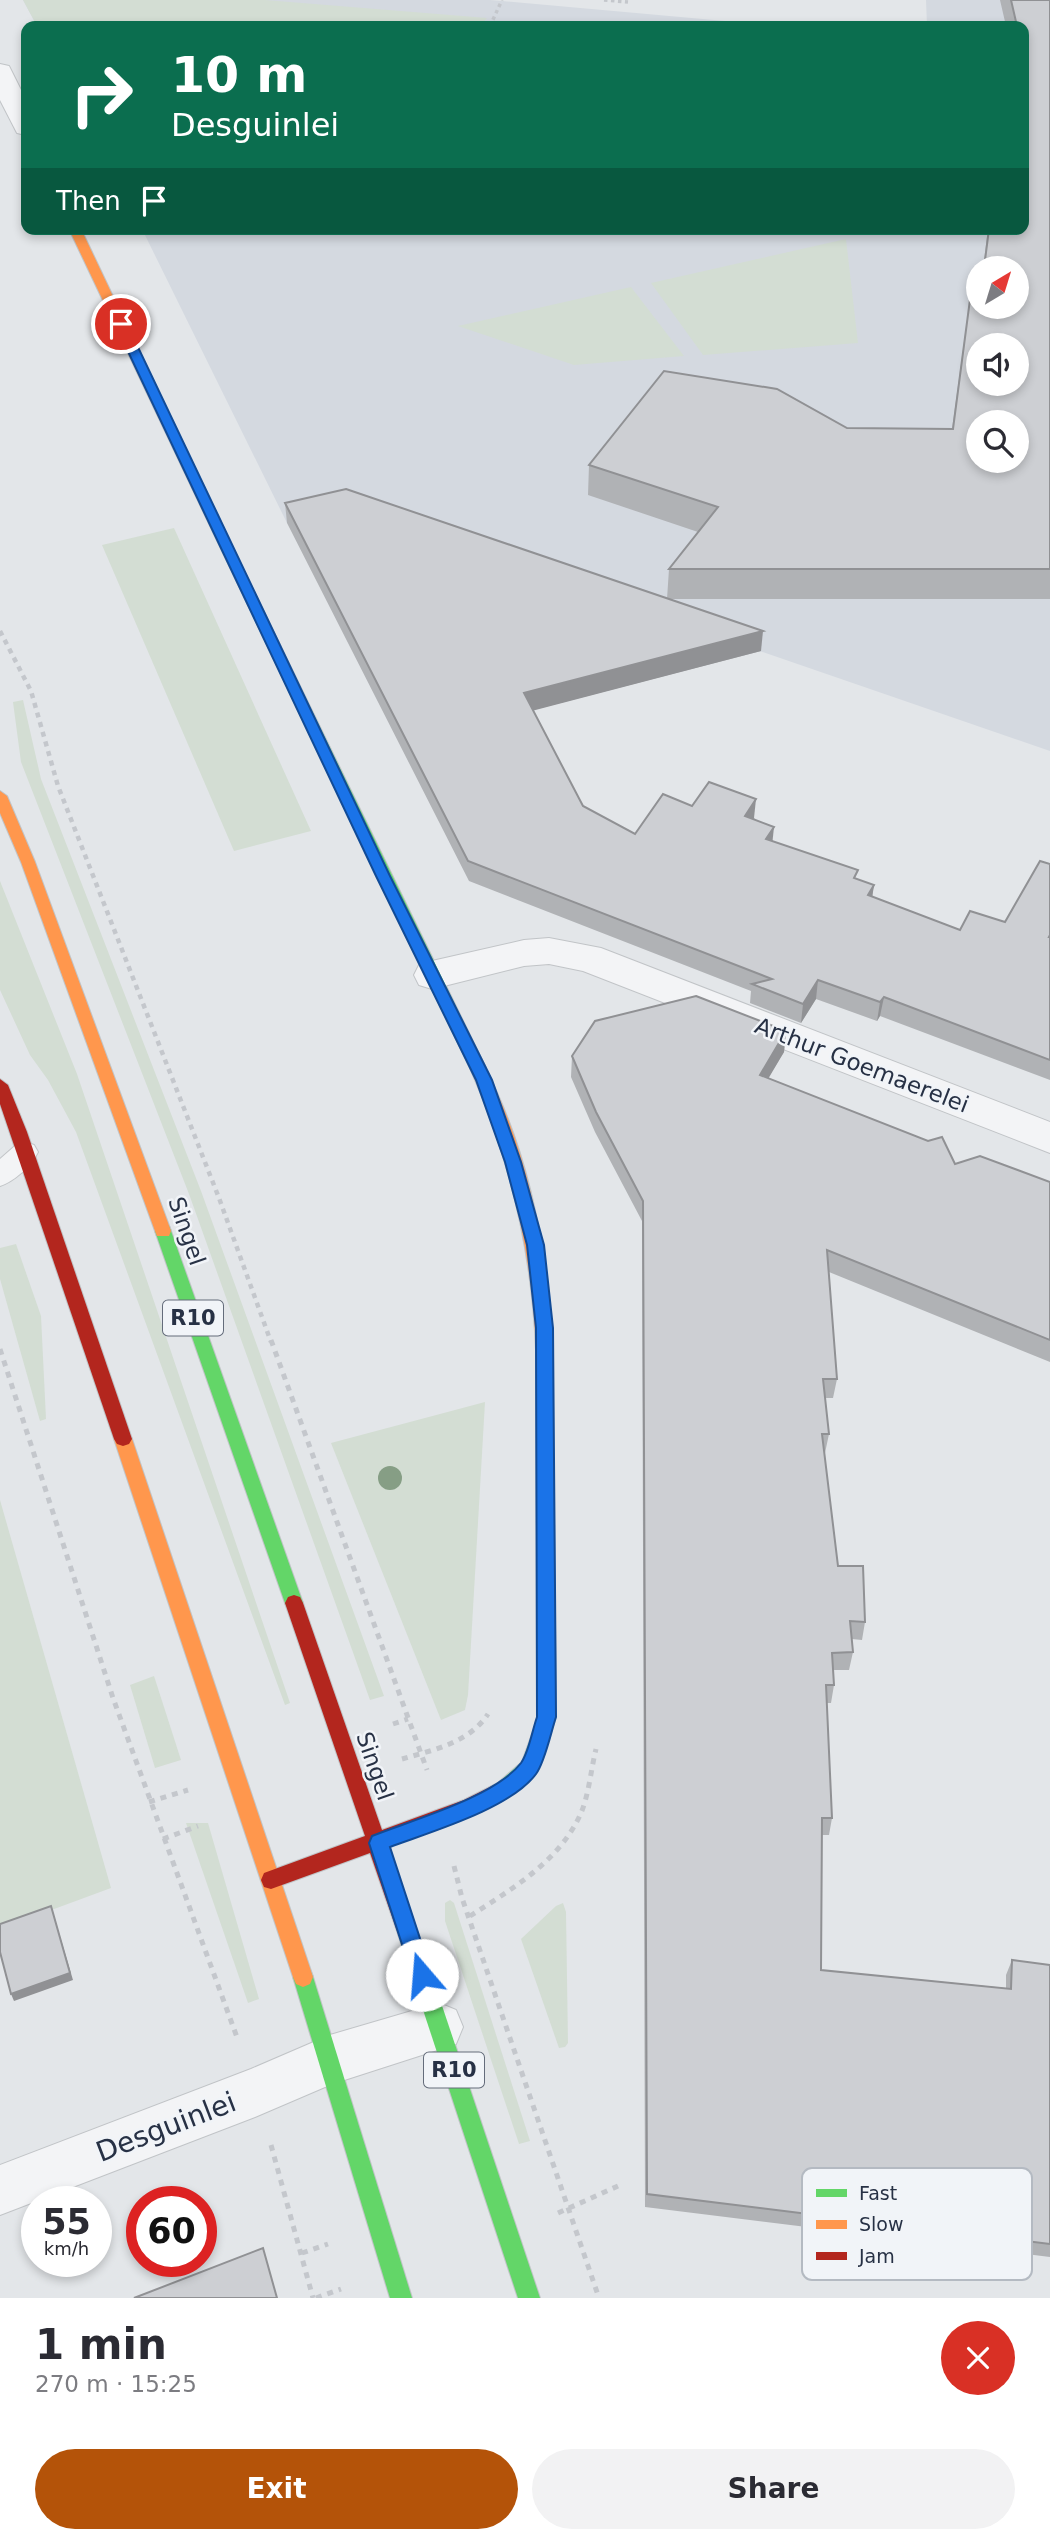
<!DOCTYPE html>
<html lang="en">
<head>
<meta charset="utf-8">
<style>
  :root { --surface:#fff; --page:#f2f2f3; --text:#2b2b33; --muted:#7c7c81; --accent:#b45309 }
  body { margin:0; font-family:"DejaVu Sans",sans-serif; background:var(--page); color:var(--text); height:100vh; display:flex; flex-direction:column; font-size:26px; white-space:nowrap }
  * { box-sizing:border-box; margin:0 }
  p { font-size:23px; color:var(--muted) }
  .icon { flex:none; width:38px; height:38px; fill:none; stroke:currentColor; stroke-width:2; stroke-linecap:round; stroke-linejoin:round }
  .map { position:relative; height:2298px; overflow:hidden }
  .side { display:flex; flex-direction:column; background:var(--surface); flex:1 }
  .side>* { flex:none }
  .guide { position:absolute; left:21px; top:21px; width:1008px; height:214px; border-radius:14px; box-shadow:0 4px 10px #0003; background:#0b6e4f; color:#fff; overflow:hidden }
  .needle { width:46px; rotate:38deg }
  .fabs { position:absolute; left:966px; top:256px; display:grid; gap:14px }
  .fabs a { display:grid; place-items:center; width:63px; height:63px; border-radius:50%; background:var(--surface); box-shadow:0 4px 10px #0003; font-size:35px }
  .speed { position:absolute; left:21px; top:2186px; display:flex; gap:14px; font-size:35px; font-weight:700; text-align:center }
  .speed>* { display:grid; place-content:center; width:91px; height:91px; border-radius:50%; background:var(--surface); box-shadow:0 4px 10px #0003; line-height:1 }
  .speed small { font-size:18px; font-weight:400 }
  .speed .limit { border:10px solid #d22; background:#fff; color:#111 }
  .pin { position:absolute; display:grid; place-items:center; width:60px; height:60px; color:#fff; margin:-30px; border:4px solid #fff; border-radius:50%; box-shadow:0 2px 7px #0007 }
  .me { position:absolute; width:77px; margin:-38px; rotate:342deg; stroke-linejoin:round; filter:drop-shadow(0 0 5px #0008) }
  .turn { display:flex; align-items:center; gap:24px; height:147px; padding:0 35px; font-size:32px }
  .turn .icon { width:91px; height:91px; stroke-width:2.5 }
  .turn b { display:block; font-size:49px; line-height:60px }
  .then { display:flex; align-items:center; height:66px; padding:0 35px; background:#0003; gap:14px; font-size:26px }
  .round { display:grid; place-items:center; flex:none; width:74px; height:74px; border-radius:37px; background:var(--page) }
  .summary { display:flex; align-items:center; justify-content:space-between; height:119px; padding:0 35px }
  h1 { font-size:42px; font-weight:700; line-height:52px }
  .cta { display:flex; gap:14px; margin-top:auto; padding:14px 35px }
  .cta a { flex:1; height:80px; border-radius:42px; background:var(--accent); color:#fff; font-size:28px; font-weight:700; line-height:80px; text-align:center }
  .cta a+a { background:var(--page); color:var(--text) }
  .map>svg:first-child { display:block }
</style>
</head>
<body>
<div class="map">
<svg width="1050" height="2298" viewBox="0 0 1050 2298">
  <rect width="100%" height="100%" fill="#e3e6e9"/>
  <g fill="#d4d9e0" fill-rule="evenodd">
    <polygon points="23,0 490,0 781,26 37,26"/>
    <path d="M926 0H1050V751L347 509 287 523 142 229H1024V26H927ZM978 268H1017V306H978ZM978 345H1017V383H978ZM978 422H1017V460H978Z"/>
  </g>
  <g fill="#d3ddd3">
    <polygon points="23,0 265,0 487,18 480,26 37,26"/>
    <polygon points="846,239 858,343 703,355 651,283"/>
    <polygon points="631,287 684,356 574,365 458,326"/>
    <polygon points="174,528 311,831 234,851 102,545"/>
    <polygon points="23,700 41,779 201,1191 384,1696 370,1700 189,1194 21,762 13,702"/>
    <polygon points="0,881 77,1074 290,1703 285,1705 76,1132 48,1080 30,1055 0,990"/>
    <polygon points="16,1244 41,1316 46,1419 40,1421 0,1279 0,1248"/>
    <polygon points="485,1402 468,1695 465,1710 441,1720 331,1443"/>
    <polygon points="0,1500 111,1888 0,1929"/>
    <polygon points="154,1676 181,1760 155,1768 130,1685"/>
    <polygon points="186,1823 208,1823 259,1999 248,2003"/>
    <polygon points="450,1900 454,1903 530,2141 519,2144 445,1921 445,1903"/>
    <polygon points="563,1903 566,1912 568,2043 565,2047 559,2048 521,1939 556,1906"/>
  </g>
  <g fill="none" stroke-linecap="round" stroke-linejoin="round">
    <defs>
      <path id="lane" d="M25 1142 34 1145 38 1152C31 1166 15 1181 0 1186V1159L16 1145Z"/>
      <g id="street">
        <polygon points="0,64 9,66 26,100 26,135 17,133 0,100"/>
        <polygon points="549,938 601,948 1050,1122 1050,1153 583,971 549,964 524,966 432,989 419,985 414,975 419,965 432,961 524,940"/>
        <polygon points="439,2003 456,2010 463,2027 456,2044 332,2084 255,2117 0,2215 0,2165 251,2069 330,2035"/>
      </g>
      <g id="fast">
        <polygon points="218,526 224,530 486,1068 483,1072 473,1072 470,1068 212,530"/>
        <polygon points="163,1224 169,1226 171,1231 303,1603 300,1609 294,1611 288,1609 285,1603 155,1231 157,1226"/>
        <path d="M544 1343 550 1345 552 1350 556 1717C546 1747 539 1784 506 1797L499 1794 497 1788 499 1782 522 1762 538 1717 536 1350 538 1345Z"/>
        <polygon points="408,1924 415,1927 418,1934 540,2298 518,2298 398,1934 401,1927"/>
        <polygon points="303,1967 310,1970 313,1977 412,2298 390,2298 293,1977 296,1970"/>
      </g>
      <g id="slow">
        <polygon points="69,229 81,229 224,530 223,533 218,534 212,530"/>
        <polygon points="0,791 7,796 35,862 171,1231 169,1236 157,1236 155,1231 21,862 0,813"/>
        <path d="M478 1062 483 1064C529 1151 548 1253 552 1350L550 1355 544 1357 538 1355 536 1350C532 1251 510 1158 470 1068Z"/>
        <polygon points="123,1432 129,1434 132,1439 313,1977 310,1984 303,1987 296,1984 293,1977 114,1439 117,1434"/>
      </g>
      <g id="jam">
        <polygon points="0,1079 8,1085 27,1132 132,1439 129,1444 123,1446 117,1444 114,1439 0,1104"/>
        <path d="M294 1595 300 1597 303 1603 382 1830 464 1800 506 1779 513 1782 515 1788C507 1808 411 1838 387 1846L418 1934 415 1941 408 1944 401 1941 398 1934 370 1853 271 1889 264 1887 261 1880 264 1873 365 1836 285 1603 288 1597Z"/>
      </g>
    </defs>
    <use href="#lane" stroke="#c1c4c7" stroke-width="2"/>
    <use href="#street" stroke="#c1c4c7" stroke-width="2"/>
    <use href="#fast" stroke="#c1c4c7" stroke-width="2"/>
    <use href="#slow" stroke="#c1c4c7" stroke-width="2"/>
    <use href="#jam" stroke="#c1c4c7" stroke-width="2"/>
    <g stroke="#c4c7cc" stroke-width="3.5" stroke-dasharray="3.5 3.5" stroke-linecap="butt">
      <polyline points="604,0 628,2"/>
      <polyline points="490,26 502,0"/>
    </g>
    <polyline stroke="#c4c7cc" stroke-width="4.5" stroke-dasharray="5 5" stroke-linecap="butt" points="0,631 31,691 58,786 219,1198 271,1342"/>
    <g stroke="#c4c7cc" stroke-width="5" stroke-dasharray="6 6" stroke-linecap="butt">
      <polyline points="271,1340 427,1770"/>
      <polyline points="0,1349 113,1698 238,2040"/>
      <polyline points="393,1724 408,1719"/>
      <path d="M402 1759C433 1750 469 1743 488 1714"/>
      <polyline points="149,1802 188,1790"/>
      <polyline points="163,1839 198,1826"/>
      <polyline points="454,1866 462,1898 599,2298"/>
      <path d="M470 1916C512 1889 560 1861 581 1813 589 1794 591 1769 596 1749"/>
      <polyline points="271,2145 313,2298"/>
      <polyline points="558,2213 618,2186"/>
      <polyline points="302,2253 328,2244"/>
      <polyline points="316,2298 341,2289"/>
    </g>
    <use href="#lane" fill="#f3f4f6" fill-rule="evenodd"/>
    <use href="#street" fill="#f3f4f6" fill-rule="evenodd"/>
    <use href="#fast" fill="#63d668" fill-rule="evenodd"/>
    <use href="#slow" fill="#ff974d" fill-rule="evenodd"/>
    <use href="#jam" fill="#b3261e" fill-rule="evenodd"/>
  </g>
  <circle fill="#869e85" cx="390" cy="1478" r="12"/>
  <g fill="#b0b2b5">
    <polygon points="1000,0 1050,0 1050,599 668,599 761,651 533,710 583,806 635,834 692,806 754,818 772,841 857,879 874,885 872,897 960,930 1005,922 1050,864 1050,1080 880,1016 877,1021 816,999 801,1023 750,1003 751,991 469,881 287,523 285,503 667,599 669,569 698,532 588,495 589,465 847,428 952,429 974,269 978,306 1017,268 983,268 988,229 1024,229 1024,26 1006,26"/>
    <polygon points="786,1031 784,1052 768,1078 955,1164 1050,1182 1050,1362 829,1272 837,1379 833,1398 825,1398 829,1434 825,1453 824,1453 838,1566 865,1622 862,1640 852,1639 853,1652 849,1670 833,1670 834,1685 831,1703 827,1703 832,1818 829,1835 822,1835 821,1970 1006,1988 1006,1975 1012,1960 1050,1965 1050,2257 645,2207 642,1221 595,1132 571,1077 572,1056"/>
  </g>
  <g fill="#909194">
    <polygon points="763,631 761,651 524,713 524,693"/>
    <polygon points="756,799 754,818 743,835 745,816"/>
    <polygon points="774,827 772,846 766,839"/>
    <polygon points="874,885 871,905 868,895"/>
    <polygon points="818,980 816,999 801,1023 803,1004"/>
    <polygon points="884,997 880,1016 877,1021 880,1002"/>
    <polygon points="786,1031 784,1052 758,1096 760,1075"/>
    <polygon points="51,1906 73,1980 14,2001 11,1994"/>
  </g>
  <g fill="#cdcfd3" stroke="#909194" stroke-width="2" fill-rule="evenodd">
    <path d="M1011 0H1050V569H669L718 507 589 465 664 371 777 389 847 428 953 429 974 269H978V306H1017V268H984L989 229H1024V63H1025L1024 26H1017ZM978 345H1017V383H978ZM978 422H1017V460H978Z"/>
    <polygon points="346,489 763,631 524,693 583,806 635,834 663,794 692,806 709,782 756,799 745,816 774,827 766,839 858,870 854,878 874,885 868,895 960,930 970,911 1005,922 1040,861 1050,864 1050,935 1049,937 1050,937 1050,1060 884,997 880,1002 818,980 803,1004 752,984 772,979 468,861 285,503"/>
    <polygon points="696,996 786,1031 760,1075 928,1141 942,1137 955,1164 980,1156 1050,1182 1050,1340 827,1250 837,1379 823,1379 829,1434 822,1434 838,1566 863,1566 865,1622 850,1621 853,1652 832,1653 834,1685 826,1685 832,1818 822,1818 821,1970 1011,1989 1012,1960 1050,1965 1050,2244 647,2194 643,1201 596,1112 572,1056 595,1021"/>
    <polygon points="51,1906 70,1973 11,1994 0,1952 0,1924"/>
    <polygon points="263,2248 277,2298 134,2298"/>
  </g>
  <path fill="#1a73e8" stroke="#114b97" stroke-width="2" d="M116 321 127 324 390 876 492 1080 521 1162 544 1245 553 1328 556 1717C551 1732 545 1762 536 1774 510 1809 430 1832 390 1847L432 1975 429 1981 422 1984 415 1981 412 1975 369 1843 372 1836C412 1820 495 1797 521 1763 529 1752 532 1731 537 1717L536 1328 527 1245 505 1162 476 1080 376 876 115 324Z"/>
  <g text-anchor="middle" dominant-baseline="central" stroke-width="5" stroke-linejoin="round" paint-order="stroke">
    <g fill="#f1f4f8" stroke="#646c7b" stroke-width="2">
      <rect x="163" y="1300.5" width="60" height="35" rx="5"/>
      <rect x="424" y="2052.5" width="60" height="35" rx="5"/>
    </g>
    <g font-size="21" font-weight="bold" fill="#273145">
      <text x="193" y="1318">R10</text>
      <text x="454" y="2070">R10</text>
    </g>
    <g font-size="23" fill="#273145" stroke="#f1f4f8">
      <text transform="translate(862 1065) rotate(21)">Arthur Goemaerelei</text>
      <text transform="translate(187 1231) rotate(71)">Singel</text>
      <text transform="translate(375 1766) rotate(71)">Singel</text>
    </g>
    <g font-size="28" fill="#273145" stroke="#f1f4f8">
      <text transform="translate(166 2127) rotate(-21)">Desguinlei</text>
    </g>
  </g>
  <rect x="802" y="2168" width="230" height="112" rx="10" fill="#f1f4f8" stroke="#b4bac2" stroke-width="2"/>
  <rect x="816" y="2189" width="31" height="8" fill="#63d668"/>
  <rect x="816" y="2220" width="31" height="9" fill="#ff974d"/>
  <rect x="816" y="2252" width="31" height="8" fill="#b3261e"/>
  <g font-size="19" fill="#273145">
    <text x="859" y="2200">Fast</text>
    <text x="859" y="2231">Slow</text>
    <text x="859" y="2263">Jam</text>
  </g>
</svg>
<div class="fabs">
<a><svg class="needle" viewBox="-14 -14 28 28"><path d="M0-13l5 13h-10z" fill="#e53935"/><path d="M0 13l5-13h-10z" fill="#7c7c81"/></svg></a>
<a><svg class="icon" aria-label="sound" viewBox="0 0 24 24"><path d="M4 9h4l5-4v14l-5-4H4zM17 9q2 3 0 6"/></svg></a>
<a><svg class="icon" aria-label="search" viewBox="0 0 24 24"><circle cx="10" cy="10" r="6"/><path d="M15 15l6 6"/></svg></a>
</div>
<div class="speed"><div>55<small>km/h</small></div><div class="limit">60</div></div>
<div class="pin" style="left:121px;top:324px;background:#d93025"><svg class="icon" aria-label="arrive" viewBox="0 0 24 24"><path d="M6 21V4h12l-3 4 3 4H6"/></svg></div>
<svg class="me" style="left:422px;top:1975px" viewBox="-20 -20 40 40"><circle r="19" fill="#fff"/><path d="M0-13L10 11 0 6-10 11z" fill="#1a73e8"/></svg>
<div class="guide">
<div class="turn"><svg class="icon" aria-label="right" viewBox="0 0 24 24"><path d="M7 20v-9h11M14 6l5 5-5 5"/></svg><div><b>10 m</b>Desguinlei</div></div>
<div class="then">Then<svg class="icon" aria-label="arrive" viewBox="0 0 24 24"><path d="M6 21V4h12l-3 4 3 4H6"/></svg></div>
</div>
</div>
<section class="side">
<div class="summary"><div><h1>1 min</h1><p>270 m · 15:25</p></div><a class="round" style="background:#d93025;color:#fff"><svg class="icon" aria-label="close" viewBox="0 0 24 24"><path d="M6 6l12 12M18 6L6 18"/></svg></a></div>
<div class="cta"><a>Exit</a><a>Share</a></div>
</section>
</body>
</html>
